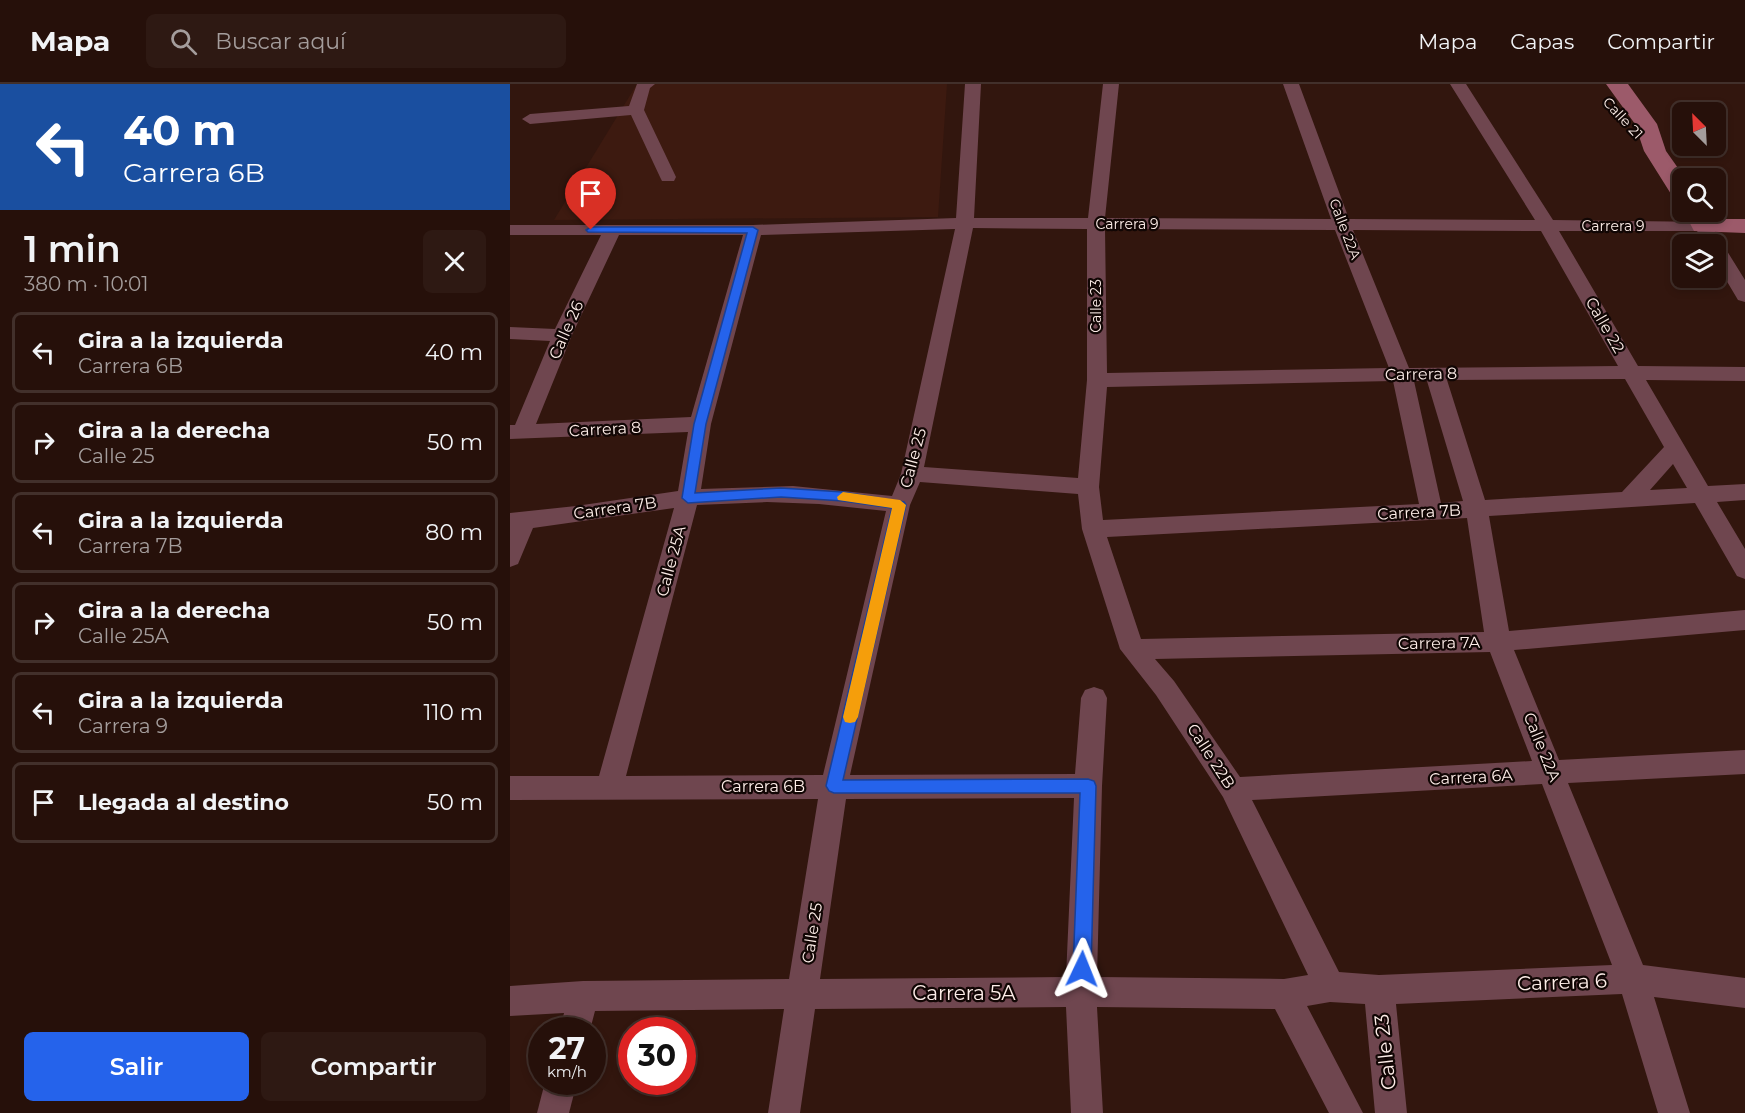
<!DOCTYPE html>
<html lang="es">
<head>
<meta charset="utf-8">
<style>
  :root { --surface:#26100a; --page:#2e1913; --text:#f1f3f6; --muted:#a49d9c; --line:#42302b; --accent:#2563eb }
  body { margin:0; font-family:Montserrat,sans-serif; background:var(--page); color:var(--text); height:100vh; display:flex; flex-direction:column; font-size:22px; white-space:nowrap }
  * { box-sizing:border-box; margin:0 }
  p { font-size:20px; color:var(--muted) }
  .icon { flex:none; width:33px; height:33px; fill:none; stroke:currentColor; stroke-width:2; stroke-linecap:round; stroke-linejoin:round }
  .map { position:relative; flex:1; overflow:hidden }
  .sheet { display:flex; flex-direction:column; background:var(--surface); width:510px }
  .sheet>* { flex:none }
  .guide { background:#1a4fa0; color:#fff; overflow:hidden }
  .needle { width:39px; rotate:336deg }
  .tools { position:absolute; left:1162px; top:18px; display:grid; gap:12px }
  .tools a { display:grid; place-items:center; width:54px; height:54px; border-radius:9px; background:var(--surface); box-shadow:0 3px 9px #0003,0 0 0 2px var(--line); font-size:30px }
  .speed { position:absolute; left:18px; top:933px; display:flex; gap:12px; font-size:30px; font-weight:700; text-align:center }
  .speed>* { display:grid; place-content:center; width:78px; height:78px; border-radius:50%; background:var(--surface); box-shadow:0 3px 9px #0003,0 0 0 2px var(--line); line-height:1 }
  .speed small { font-size:15px; font-weight:400 }
  .speed .limit { border:9px solid #d22; background:#fff; color:#111 }
  .pin { position:absolute; display:grid; place-items:center; width:51px; height:51px; color:#fff; margin:-62px -26px; border-radius:50% 50% 50% 0; rotate:-45deg; box-shadow:0 0 6px #0007 }
  .pin .icon { rotate:45deg }
  .me { position:absolute; width:66px; margin:-33px; rotate:2deg; stroke-linejoin:round; filter:drop-shadow(0 0 4px #0008) }
  .turn { display:flex; align-items:center; gap:21px; height:126px; padding:0 24px; font-size:27px }
  .turn .icon { width:78px; height:78px; stroke-width:2.5 }
  .turn b { display:block; font-size:42px; line-height:51px }
  .round { display:grid; place-items:center; flex:none; width:63px; height:63px; border-radius:9px; background:var(--page) }
  .overview { display:flex; align-items:center; justify-content:space-between; height:102px; padding:0 24px }
  h1 { font-size:36px; font-weight:600; line-height:45px }
  .button { display:flex; gap:12px; margin-top:auto; padding:12px 24px }
  .button a { flex:1; height:69px; border-radius:9px; background:var(--accent); color:#fff; font-size:24px; font-weight:600; line-height:69px; text-align:center }
  .button a+a { background:var(--page); color:var(--text) }
  ul { padding:0; list-style:none }
  li { display:flex; align-items:center; gap:18px; height:81px; margin:0 12px 9px; padding:0 12px; border:3px solid var(--line); border-radius:9px }
  li div { flex:1 }
  li b { display:block; font-size:22px }
  li em { font-style:normal }
  header { display:flex; align-items:center; gap:36px; box-sizing:border-box; height:84px; padding:0 30px; background:var(--surface); border-bottom:2px solid var(--line) }
  header strong { font-size:28px }
  nav { display:flex; gap:33px; margin-inline-start:auto; font-size:21px }
  .search { width:420px; height:54px; background:var(--page); display:flex; align-items:center; gap:15px; box-sizing:border-box; padding:0 21px; border-radius:9px; color:var(--muted); font-size:22px }
  main { display:flex; flex:1; min-height:0 }
  .map>svg:first-child { display:block }
</style>
</head>
<body>
<header>
<strong>Mapa</strong>
<div class="search"><svg class="icon" aria-label="search" viewBox="0 0 24 24"><circle cx="10" cy="10" r="6"/><path d="M15 15l6 6"/></svg>Buscar aquí</div>
<nav><a>Mapa</a><a>Capas</a><a>Compartir</a></nav>
</header>
<main>
<section class="sheet">
<div class="guide">
<div class="turn"><svg class="icon" aria-label="left" viewBox="0 0 24 24"><path d="M17 20v-9H6M10 6l-5 5 5 5"/></svg><div><b>40 m</b>Carrera 6B</div></div>
</div>
<div class="overview"><div><h1>1 min</h1><p>380 m · 10:01</p></div><a class="round"><svg class="icon" aria-label="close" viewBox="0 0 24 24"><path d="M6 6l12 12M18 6L6 18"/></svg></a></div>
<ul>
<li><svg class="icon" aria-label="left" viewBox="0 0 24 24"><path d="M17 20v-9H6M10 6l-5 5 5 5"/></svg><div><b>Gira a la izquierda</b><p>Carrera 6B</p></div><em>40 m</em></li>
<li><svg class="icon" aria-label="right" viewBox="0 0 24 24"><path d="M7 20v-9h11M14 6l5 5-5 5"/></svg><div><b>Gira a la derecha</b><p>Calle 25</p></div><em>50 m</em></li>
<li><svg class="icon" aria-label="left" viewBox="0 0 24 24"><path d="M17 20v-9H6M10 6l-5 5 5 5"/></svg><div><b>Gira a la izquierda</b><p>Carrera 7B</p></div><em>80 m</em></li>
<li><svg class="icon" aria-label="right" viewBox="0 0 24 24"><path d="M7 20v-9h11M14 6l5 5-5 5"/></svg><div><b>Gira a la derecha</b><p>Calle 25A</p></div><em>50 m</em></li>
<li><svg class="icon" aria-label="left" viewBox="0 0 24 24"><path d="M17 20v-9H6M10 6l-5 5 5 5"/></svg><div><b>Gira a la izquierda</b><p>Carrera 9</p></div><em>110 m</em></li>
<li><svg class="icon" aria-label="arrive" viewBox="0 0 24 24"><path d="M6 21V4h12l-3 4 3 4H6"/></svg><div><b>Llegada al destino</b></div><em>50 m</em></li>
</ul>
<div class="button"><a>Salir</a><a>Compartir</a></div>
</section>
<div class="map">
<svg width="1235" height="1029" viewBox="0 0 1235 1029">
  <rect width="100%" height="100%" fill="#32160e"/>
  <polygon fill="#3d1a10" points="127,0 437,0 428,133 44,136"/>
  <g fill="none" stroke-linecap="round" stroke-linejoin="round">
    <g fill="#6f464f" fill-rule="evenodd">
      <polygon points="127,0 145,0 140,4 134,26 166,93 164,97 152,97 150,93 121,31 20,40 12,35 20,30 119,22"/>
      <path d="M455 0H471L464 134H578L593 0H609L595 134 821 135 773 0H789L839 135 1025 136 940 0H956L1043 136 1199 138 1235 196V218L1228 216 1206 179V160H1195L1187 147H1049L1128 282 1235 283V297L1136 296 1198 402 1235 400V416L1207 418 1235 465V495L1227 492 1185 419 979 432 999 547 1235 526V546L1004 566 1049 676 1235 666V690L1058 699 1133 881 1235 894V924L1144 913 1180 1029H1148L1112 910 886 920 897 1029H865L855 920 820 918 797 922 853 1029H819L765 925 587 923 593 1029H561L556 923 305 925 290 1029H258L274 925 85 927 80 946H50L54 929 0 932V902L73 897 279 895 308 715 0 716V692H89L164 424 23 444 8 480 0 483V429L66 422 168 407 178 348 0 355V341H5L40 257 0 255V243L45 245 91 151H0V141H243L446 134ZM463 144 577 145V296L568 394 414 383ZM445 145 391 390 382 412 283 402 191 405 201 340 251 151ZM595 145 825 146 879 284 597 289ZM843 146 1031 147 1108 282 899 284ZM109 151H233L181 333 26 340 62 251ZM1115 295 1154 363 1112 408 975 416 937 296ZM883 297 909 420 593 436 589 403 597 303ZM904 297H917L953 417 931 419ZM1163 380 1177 404 1140 406ZM410 398 568 410 572 445 610 565 646 611 713 713 798 891 774 895 587 893 592 702 597 614 593 606 584 603 575 606 571 614 565 690 340 691 400 421ZM257 418 309 420 376 427 313 691 116 692 187 421ZM957 434 974 548 631 555 597 453ZM980 568 1022 677 730 693 664 597 645 575ZM1032 700 1102 881 869 891 829 888 742 716ZM564 714 556 893 310 895 336 715Z"/>
      <polygon points="35,998 67,998 59,1029 27,1029"/>
    </g>
    <g fill="#9c5a6a" fill-rule="evenodd">
      <polygon points="1096,0 1118,0 1147,40 1156,67 1175,94 1173,117 1165,115 1161,110 1134,67 1125,40"/>
      <polygon points="1173,126 1196,128 1200,135 1235,135 1235,149 1184,147"/>
    </g>
  </g>
  <polygon fill="#2563eb" stroke="#184099" stroke-width="1.5" points="81,143 243,143 248,146 196,340 185,409 271,404 333,408 394,418 396,421 333,696 578,695 584,697 586,702 581,885 578,891 572,893 566,891 563,885 570,709 324,709 319,707 316,702 382,424 333,417 271,413 178,419 172,414 184,340 237,149 78,148 76,146"/>
  <polygon fill="#f59e0b" points="333,408 390,416 396,421 348,633 345,638 340,639 335,638 333,633 382,424 328,416 327,413"/>
  <g text-anchor="middle" dominant-baseline="central" stroke-width="4.5" stroke-linejoin="round" paint-order="stroke">
    <g font-size="14" fill="#fdede8" stroke="#110604">
      <text transform="translate(1113 34) rotate(47)">Calle 21</text>
      <text x="617" y="140">Carrera 9</text>
      <text x="1103" y="142">Carrera 9</text>
      <text transform="translate(835 145) rotate(69)">Calle 22A</text>
      <text transform="translate(586 222) rotate(-90)">Calle 23</text>
    </g>
    <g font-size="16" fill="#fdede8" stroke="#110604">
      <text transform="translate(1095 241) rotate(60)">Calle 22</text>
      <text transform="translate(56 246) rotate(-66)">Calle 26</text>
      <text transform="translate(911 290) rotate(-1)">Carrera 8</text>
      <text transform="translate(95 345) rotate(-3)">Carrera 8</text>
      <text transform="translate(403 374) rotate(-75)">Calle 25</text>
      <text transform="translate(105 424) rotate(-8)">Carrera 7B</text>
      <text transform="translate(909 428) rotate(-3)">Carrera 7B</text>
      <text transform="translate(161 477) rotate(-75)">Calle 25A</text>
      <text transform="translate(929 559) rotate(-1)">Carrera 7A</text>
      <text transform="translate(1032 663) rotate(68)">Calle 22A</text>
      <text transform="translate(701 672) rotate(57)">Calle 22B</text>
      <text transform="translate(961 693) rotate(-3)">Carrera 6A</text>
      <text x="253" y="702">Carrera 6B</text>
      <text transform="translate(302 849) rotate(-81)">Calle 25</text>
    </g>
    <g font-size="20" fill="#fdede8" stroke="#110604">
      <text transform="translate(1052 898) rotate(-2)">Carrera 6</text>
      <text x="454" y="909">Carrera 5A</text>
      <text transform="translate(875 968) rotate(-96)">Calle 23</text>
    </g>
  </g>
</svg>
<div class="tools">
<a><svg class="needle" viewBox="-14 -14 28 28"><path d="M0-13l5 13h-10z" fill="#e53935"/><path d="M0 13l5-13h-10z" fill="#a49d9c"/></svg></a>
<a><svg class="icon" aria-label="search" viewBox="0 0 24 24"><circle cx="10" cy="10" r="6"/><path d="M15 15l6 6"/></svg></a>
<a><svg class="icon" aria-label="layers" viewBox="0 0 24 24"><path d="M12 4l9 5-9 5-9-5zM3 14l9 5 9-5"/></svg></a>
</div>
<div class="speed"><div>27<small>km/h</small></div><div class="limit">30</div></div>
<div class="pin" style="left:81px;top:146px;background:#d93025"><svg class="icon" aria-label="arrive" viewBox="0 0 24 24"><path d="M6 21V4h12l-3 4 3 4H6"/></svg></div>
<svg class="me" style="left:572px;top:885px" viewBox="-20 -20 40 40"><path d="M0-17L14 15 0 8-14 15z" fill="#2563eb" stroke="#fff" stroke-width="4"/></svg>
</div>
</main>
</body>
</html>
